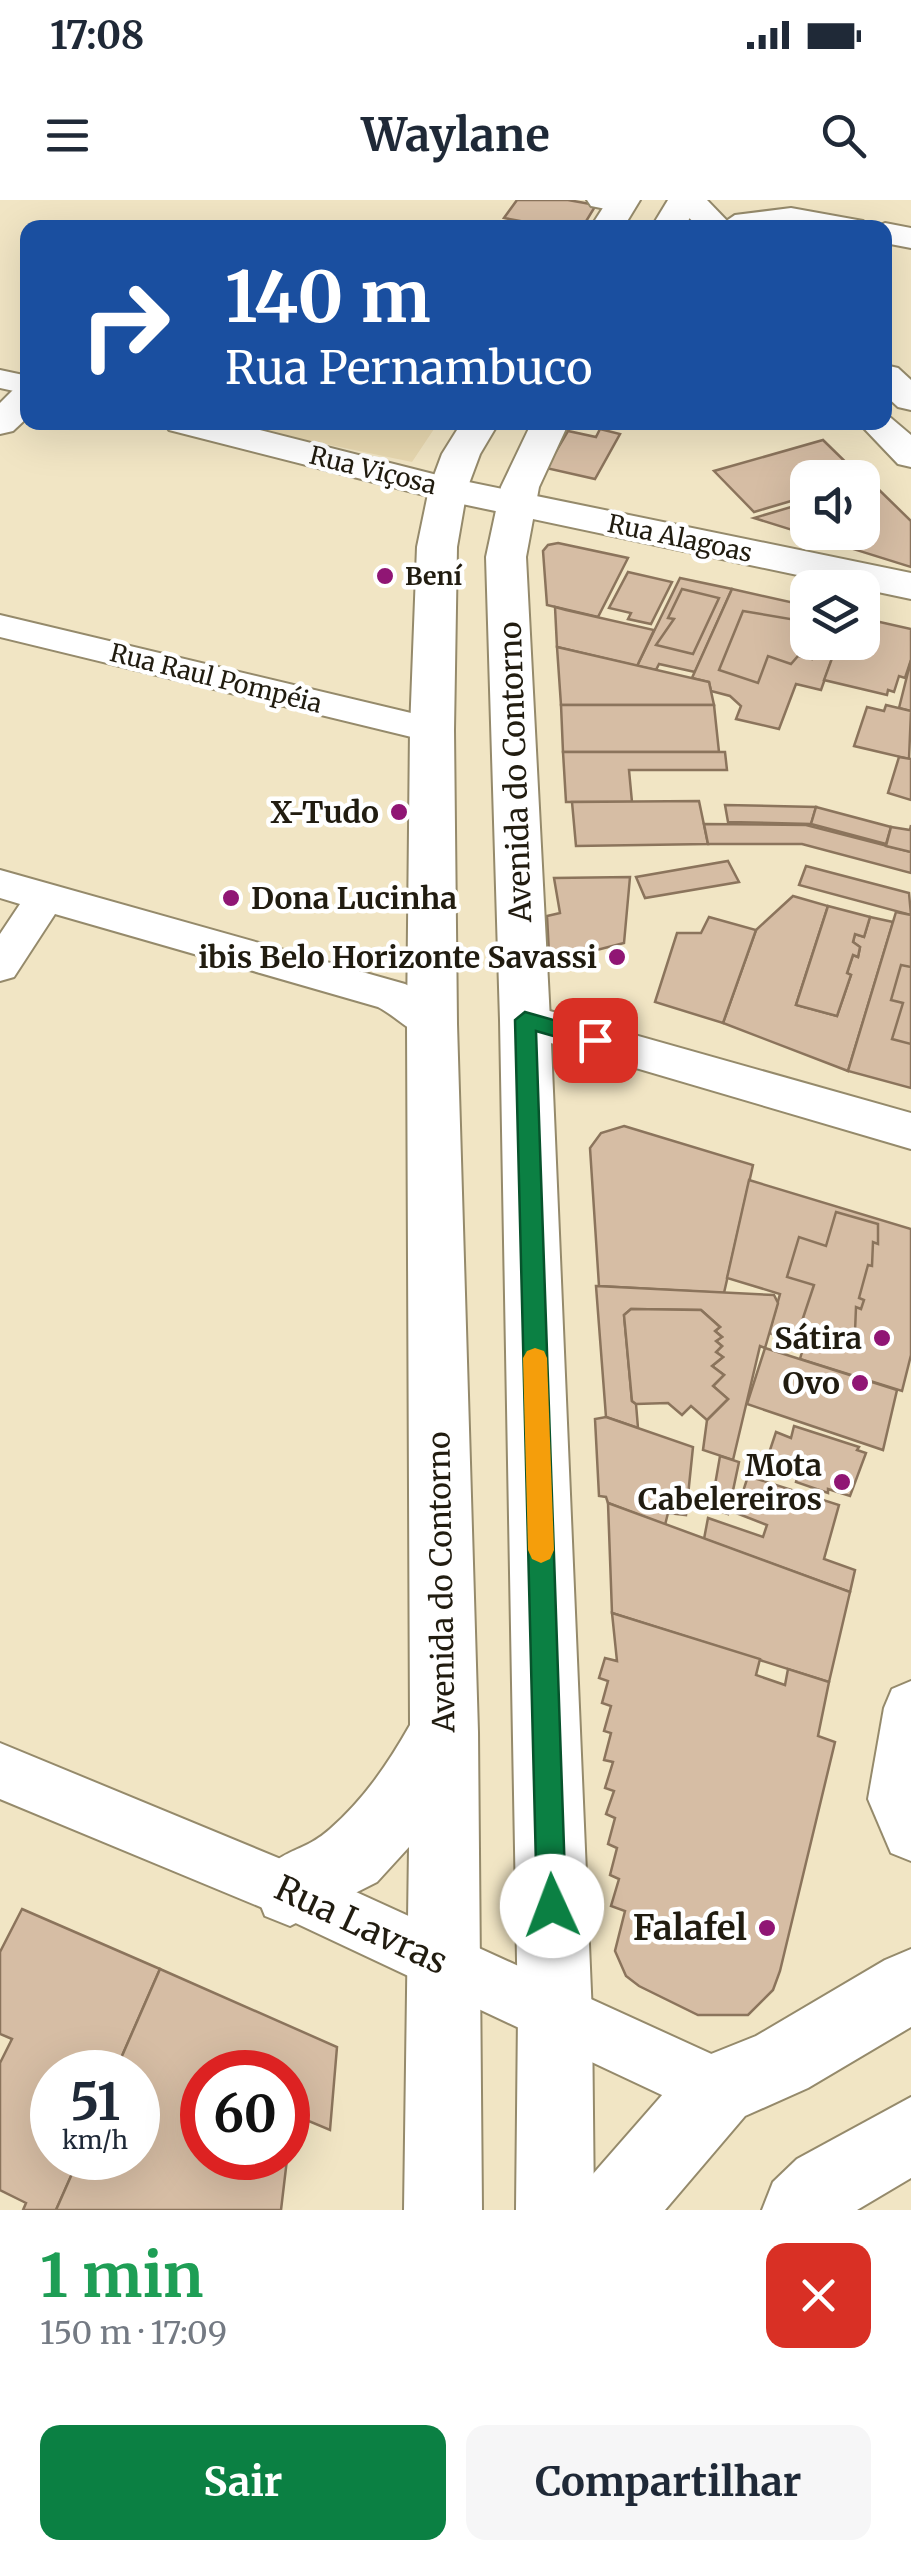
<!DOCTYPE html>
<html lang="pt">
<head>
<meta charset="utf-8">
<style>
  :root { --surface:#fff; --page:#f6f6f7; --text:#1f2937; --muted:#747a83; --accent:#0b8043 }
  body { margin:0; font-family:Merriweather,serif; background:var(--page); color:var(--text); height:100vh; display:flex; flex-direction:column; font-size:38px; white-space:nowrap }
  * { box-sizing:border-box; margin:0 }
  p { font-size:32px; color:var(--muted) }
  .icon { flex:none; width:55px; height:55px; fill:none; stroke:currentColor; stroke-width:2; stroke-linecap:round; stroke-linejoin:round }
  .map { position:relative; height:2010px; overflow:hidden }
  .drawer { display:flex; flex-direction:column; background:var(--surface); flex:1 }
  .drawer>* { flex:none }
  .guide { position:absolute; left:20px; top:20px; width:872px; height:210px; border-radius:20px; box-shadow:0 10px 40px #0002; background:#1a4fa0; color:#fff; overflow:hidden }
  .fabs { position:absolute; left:790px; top:260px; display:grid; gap:20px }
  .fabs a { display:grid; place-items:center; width:90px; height:90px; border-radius:20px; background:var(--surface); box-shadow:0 10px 40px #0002; font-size:50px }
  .speed { position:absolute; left:30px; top:1850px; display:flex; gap:20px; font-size:50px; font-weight:700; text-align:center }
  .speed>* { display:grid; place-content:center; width:130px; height:130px; border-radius:50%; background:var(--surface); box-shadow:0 10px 40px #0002; line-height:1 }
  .speed small { font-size:25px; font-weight:400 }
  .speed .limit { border:15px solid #d22; background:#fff; color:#111 }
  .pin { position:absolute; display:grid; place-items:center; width:85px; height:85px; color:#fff; margin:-42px; border-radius:20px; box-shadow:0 5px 15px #0006 }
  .me { position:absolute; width:110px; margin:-55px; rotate:358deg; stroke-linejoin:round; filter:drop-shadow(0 0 8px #0008) }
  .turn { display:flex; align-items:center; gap:35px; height:210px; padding:0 40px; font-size:45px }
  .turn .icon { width:130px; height:130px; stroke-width:2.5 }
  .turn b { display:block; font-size:70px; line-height:85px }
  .round { display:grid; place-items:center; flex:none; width:105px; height:105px; border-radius:20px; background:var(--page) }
  .headline { display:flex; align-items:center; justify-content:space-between; height:170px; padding:0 40px }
  h1 { font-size:60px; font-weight:700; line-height:75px; color:#1e9e55 }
  .button { display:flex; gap:20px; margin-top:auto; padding:20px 40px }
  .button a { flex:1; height:115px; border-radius:20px; background:var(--accent); color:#fff; font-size:40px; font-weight:700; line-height:115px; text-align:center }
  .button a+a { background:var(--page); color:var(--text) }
  .status { display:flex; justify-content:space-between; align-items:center; height:70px; padding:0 50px; background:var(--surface); direction:ltr }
  .status svg { height:28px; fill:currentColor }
  header { display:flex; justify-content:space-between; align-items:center; height:130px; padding:0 40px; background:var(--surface); font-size:45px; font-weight:700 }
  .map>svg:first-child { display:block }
</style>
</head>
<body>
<div class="status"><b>17:08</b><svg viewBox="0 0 49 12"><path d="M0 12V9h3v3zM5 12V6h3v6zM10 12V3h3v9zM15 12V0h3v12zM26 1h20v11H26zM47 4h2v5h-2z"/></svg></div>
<header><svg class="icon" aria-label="menu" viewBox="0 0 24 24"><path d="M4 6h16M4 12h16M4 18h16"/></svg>Waylane<svg class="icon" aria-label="search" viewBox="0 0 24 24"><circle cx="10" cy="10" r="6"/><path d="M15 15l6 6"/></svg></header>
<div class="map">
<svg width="911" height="2010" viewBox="0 0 911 2010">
  <rect width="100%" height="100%" fill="#f1e5c4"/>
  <polygon fill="#e8d8b0" points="224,223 438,223 412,262"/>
  <g fill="#d6bda4" stroke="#8b745c" stroke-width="2.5" fill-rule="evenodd">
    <polygon points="517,0 568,0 596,5 582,28 558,28 504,18"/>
    <polygon points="600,229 620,234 595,279 546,268 568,231 596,237"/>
    <polygon points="823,240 862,278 808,278 808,296 754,312 714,271"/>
    <polygon points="872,283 911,321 911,367 754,318 808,302 808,332 862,332 862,286"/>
    <polygon points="558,343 628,358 598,417 547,405 543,351 548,345"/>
    <polygon points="628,372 672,382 651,424 628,419 631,413 609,408"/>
    <polygon points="680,378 732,389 695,472 659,464 656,470 637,466"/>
    <polygon points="682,389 719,398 693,454 656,445 674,419 668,418"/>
    <polygon points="732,389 808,406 808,442 838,442 821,490 796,484 779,529 736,519 741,506 730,496 711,491 709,482 692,478"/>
    <polygon points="555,407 566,410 654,430 637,466 557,447"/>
    <polygon points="743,411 808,422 808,442 818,442 812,459 798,456 791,464 768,456 758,483 719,470"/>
    <polygon points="862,418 911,429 911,460 905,478 899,476 894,492 888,490 887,495 824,480 838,442 862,442"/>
    <polygon points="557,447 709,482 714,505 561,505"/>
    <polygon points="911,460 911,511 899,508"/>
    <polygon points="561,505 714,505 719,552 563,552"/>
    <polygon points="886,505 911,511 909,559 854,546 867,507 884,511"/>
    <polygon points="563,552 725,552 727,570 629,570 632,602 566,602"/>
    <polygon points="899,557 911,559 911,600 888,593"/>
    <polygon points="699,601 708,644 576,646 572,602"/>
    <polygon points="725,605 816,607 811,624 728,622"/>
    <polygon points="816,607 891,627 886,644 811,624"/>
    <polygon points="704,624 806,625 911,652 911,673 802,644 708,644"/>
    <polygon points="911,625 911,652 886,646 891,627 910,630"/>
    <polygon points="728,661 739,682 645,698 636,677"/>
    <polygon points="806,666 909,693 911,715 799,685"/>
    <polygon points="630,677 624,743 593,751 549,753 547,716 560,713 554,678"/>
    <polygon points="793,696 828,706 796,805 837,816 851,775 847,773 853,755 858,757 860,747 853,742 855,734 864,737 870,717 893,722 848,871 723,823 756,730"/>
    <polygon points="828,706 870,717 864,737 855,734 853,742 860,747 858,757 853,755 847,773 851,775 837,816 796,805"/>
    <polygon points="896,712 911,715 911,888 848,871"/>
    <polygon points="709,717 756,730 723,823 655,802 677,733 701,733"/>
    <polygon points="901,765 911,767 911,844 892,839 903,803 891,800"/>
    <polygon points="624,926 753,965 724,1093 599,1086 590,948 601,933"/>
    <polygon points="749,980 911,1029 911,1155 902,1191 800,1159 804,1145 769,1133 780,1094 727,1078"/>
    <polygon points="836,1012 878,1024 878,1044 873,1042 872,1066 868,1065 859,1098 864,1100 861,1109 856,1107 855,1132 849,1130 847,1139 801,1124 814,1085 787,1077 799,1037 826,1046"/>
    <polygon points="596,1086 774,1095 778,1103 765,1148 760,1146 733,1260 703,1250 707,1220 728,1199 713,1186 724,1175 712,1166 723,1157 716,1152 722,1146 716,1141 722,1137 715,1131 720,1127 701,1110 631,1109 624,1115 632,1201 636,1204 638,1228 606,1217"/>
    <polygon points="631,1109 701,1110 720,1127 715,1131 722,1137 716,1141 722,1146 716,1152 723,1157 712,1166 724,1175 713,1186 728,1199 707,1220 691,1206 682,1215 668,1203 636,1204 632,1201 624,1115"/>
    <polygon points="765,1148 897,1190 883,1250 747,1204"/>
    <polygon points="606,1217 693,1247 686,1315 668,1313 665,1325 608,1303 606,1297 599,1296 595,1219"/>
    <polygon points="794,1226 859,1247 857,1250 866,1253 850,1296 828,1289 828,1293 796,1282 798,1274 766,1262 776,1232 791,1238"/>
    <polygon points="720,1256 739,1262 728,1314 711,1308"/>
    <polygon points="748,1276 839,1305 824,1359 855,1370 850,1392 704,1339 708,1318 763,1337 767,1325 736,1313"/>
    <polygon points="608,1303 850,1392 829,1482 612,1413"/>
    <polygon points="612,1413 760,1459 756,1475 785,1485 788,1469 829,1482 818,1536 835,1542 780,1771 773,1790 748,1815 698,1815 639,1786 626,1776 615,1751 625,1711 611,1706 619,1679 610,1675 617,1648 608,1644 615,1618 606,1614 614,1591 605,1588 613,1562 604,1560 611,1533 604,1531 611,1506 602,1503 608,1481 599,1478 605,1458 617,1461"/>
    <polygon points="22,1709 160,1769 115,1872 52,1872 52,1958 79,1958 56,2010 23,2010 26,2003 0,1990 0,1863 12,1839 0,1834 0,1752"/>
    <path d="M160 1769 337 1847 330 1930 304 1919 290 1934 281 2010H56L79 1958H138V1872H115ZM202 1872H288V1958H202Z"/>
  </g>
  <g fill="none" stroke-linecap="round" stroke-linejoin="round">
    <defs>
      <g id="minor">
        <polygon points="587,0 631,0 634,4 621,12 591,6"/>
        <polygon points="0,170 28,176 28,194 0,188"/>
        <polygon points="0,415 432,518 445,521 450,530 445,539 432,542 0,437"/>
        <path d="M0 670 405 784 430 796 453 824 447 835C418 845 402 819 378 807L55 714 14 777 0 781V734L20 704 0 698Z"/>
        <polygon points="525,804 911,913 911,949 510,831 504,820 510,809"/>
        <polygon points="911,1481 911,1661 891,1653 868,1599 884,1508 892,1489"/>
        <polygon points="0,1543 310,1671 740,1867 749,1889 740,1911 718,1920 696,1911 270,1711 0,1599"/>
      </g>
      <g id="tertiary">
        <polygon points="791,8 863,21 868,28 716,28 735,15"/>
        <polygon points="885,23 911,28 911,48 885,43 885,28 873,28"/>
        <polygon points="28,185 28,217 13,231 0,234 0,203 15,188"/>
        <polygon points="164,222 228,222 449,278 911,373 911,399 448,301 169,230"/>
      </g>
      <g id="secondary">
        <polygon points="672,0 707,0 734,28 699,28"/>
        <polygon points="885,165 898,168 911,180 911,210 898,207 885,195"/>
        <polygon points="885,213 911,235 911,267 898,264 858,222 885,222"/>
        <polygon points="911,1749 911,1827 808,1888 745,1916 665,2010 575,2010 586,1982 691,1862 756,1836 885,1760"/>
        <polygon points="911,1897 911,1978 857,2010 762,2010 773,1982 797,1959"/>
      </g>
      <g id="primary">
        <polygon points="608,0 640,0 623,28 590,28"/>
        <polygon points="668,0 700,0 684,28 651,28"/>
        <path d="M462 222H499L480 254 467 289 457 347 454 530 457 824 478 1532 482 2010H404L409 1647 377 1682 290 1726 265 1716 255 1691C273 1646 299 1657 330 1629 364 1599 388 1564 410 1525L407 824 410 530 417 347 429 289 442 254Z"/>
        <polygon points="532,222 569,222 539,287 526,357 550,820 592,1815 594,2010 516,2010 518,1815 500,820 486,357 501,287"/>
      </g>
    </defs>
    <use href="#minor" stroke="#958a6b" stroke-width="4"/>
    <use href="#tertiary" stroke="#958a6b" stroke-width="4"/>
    <use href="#secondary" stroke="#958a6b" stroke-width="4"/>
    <use href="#primary" stroke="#958a6b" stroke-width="4"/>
    <use href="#minor" fill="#fff" fill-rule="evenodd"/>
    <use href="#tertiary" fill="#fff" fill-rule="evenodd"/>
    <use href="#secondary" fill="#fff" fill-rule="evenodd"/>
    <use href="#primary" fill="#fff" fill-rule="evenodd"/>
  </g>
  <polygon fill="#0b8043" stroke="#07532c" stroke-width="2.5" points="525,812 603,834 606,840 595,848 536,831 566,1706 562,1716 552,1720 541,1716 537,1706 515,820"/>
  <polygon fill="#f59e0b" points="535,1148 544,1151 547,1158 554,1350 550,1359 541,1363 532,1359 528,1350 523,1158 527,1151"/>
  <g fill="#901674" stroke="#fff" stroke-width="4">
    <circle cx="385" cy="376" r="10"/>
    <circle cx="399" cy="612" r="10"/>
    <circle cx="231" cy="698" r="10"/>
    <circle cx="617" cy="757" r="10"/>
    <circle cx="882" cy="1138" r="10"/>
    <circle cx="860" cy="1183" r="10"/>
    <circle cx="842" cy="1282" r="10"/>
    <circle cx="767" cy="1728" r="10"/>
  </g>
  <g text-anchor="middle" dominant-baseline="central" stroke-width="9" stroke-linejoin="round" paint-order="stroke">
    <g font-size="25" fill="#211c10" stroke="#fff">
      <text transform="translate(373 270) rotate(14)">Rua Viçosa</text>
      <text transform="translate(680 338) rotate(12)">Rua Alagoas</text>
      <text transform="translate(216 478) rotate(14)">Rua Raul Pompéia</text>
    </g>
    <g font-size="25" font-weight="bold" fill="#211c10" stroke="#fff" text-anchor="start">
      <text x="405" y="376">Bení</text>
    </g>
    <g font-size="30" fill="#211c10" stroke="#fff">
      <text transform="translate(515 572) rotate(-92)">Avenida do Contorno</text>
      <text transform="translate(441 1382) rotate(-91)">Avenida do Contorno</text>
    </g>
    <g font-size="30" font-weight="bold" fill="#211c10" stroke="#fff" text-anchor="end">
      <text x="379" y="612">X-Tudo</text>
      <text x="251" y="698" text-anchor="start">Dona Lucinha</text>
      <text x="597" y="757">ibis Belo Horizonte Savassi</text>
      <text x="862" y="1138">Sátira</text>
      <text x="840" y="1183">Ovo</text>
      <text x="822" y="1265">Mota<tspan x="822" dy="34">Cabelereiros</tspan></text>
    </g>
    <g font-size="35" fill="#211c10" stroke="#fff">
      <text transform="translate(361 1725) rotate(25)">Rua Lavras</text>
    </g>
    <g font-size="35" font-weight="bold" fill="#211c10" stroke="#fff" text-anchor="end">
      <text x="747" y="1728">Falafel</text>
    </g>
  </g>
</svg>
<div class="fabs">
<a><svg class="icon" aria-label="sound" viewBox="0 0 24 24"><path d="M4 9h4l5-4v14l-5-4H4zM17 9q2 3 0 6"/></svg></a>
<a><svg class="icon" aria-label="layers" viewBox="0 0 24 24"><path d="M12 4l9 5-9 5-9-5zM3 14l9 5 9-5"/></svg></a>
</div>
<div class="speed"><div>51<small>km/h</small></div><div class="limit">60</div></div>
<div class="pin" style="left:595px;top:840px;background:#d93025"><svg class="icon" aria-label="arrive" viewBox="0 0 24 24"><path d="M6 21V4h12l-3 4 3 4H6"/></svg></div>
<svg class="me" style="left:552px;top:1706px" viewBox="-20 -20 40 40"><circle r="19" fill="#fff"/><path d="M0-13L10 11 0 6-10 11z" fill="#0b8043"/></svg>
<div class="guide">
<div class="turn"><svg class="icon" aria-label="right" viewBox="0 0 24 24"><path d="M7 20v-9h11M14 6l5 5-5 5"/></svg><div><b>140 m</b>Rua Pernambuco</div></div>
</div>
</div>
<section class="drawer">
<div class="headline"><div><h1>1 min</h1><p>150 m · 17:09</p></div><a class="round" style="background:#d93025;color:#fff"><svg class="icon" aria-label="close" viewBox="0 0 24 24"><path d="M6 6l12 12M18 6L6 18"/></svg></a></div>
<div class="button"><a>Sair</a><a>Compartilhar</a></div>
</section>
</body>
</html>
